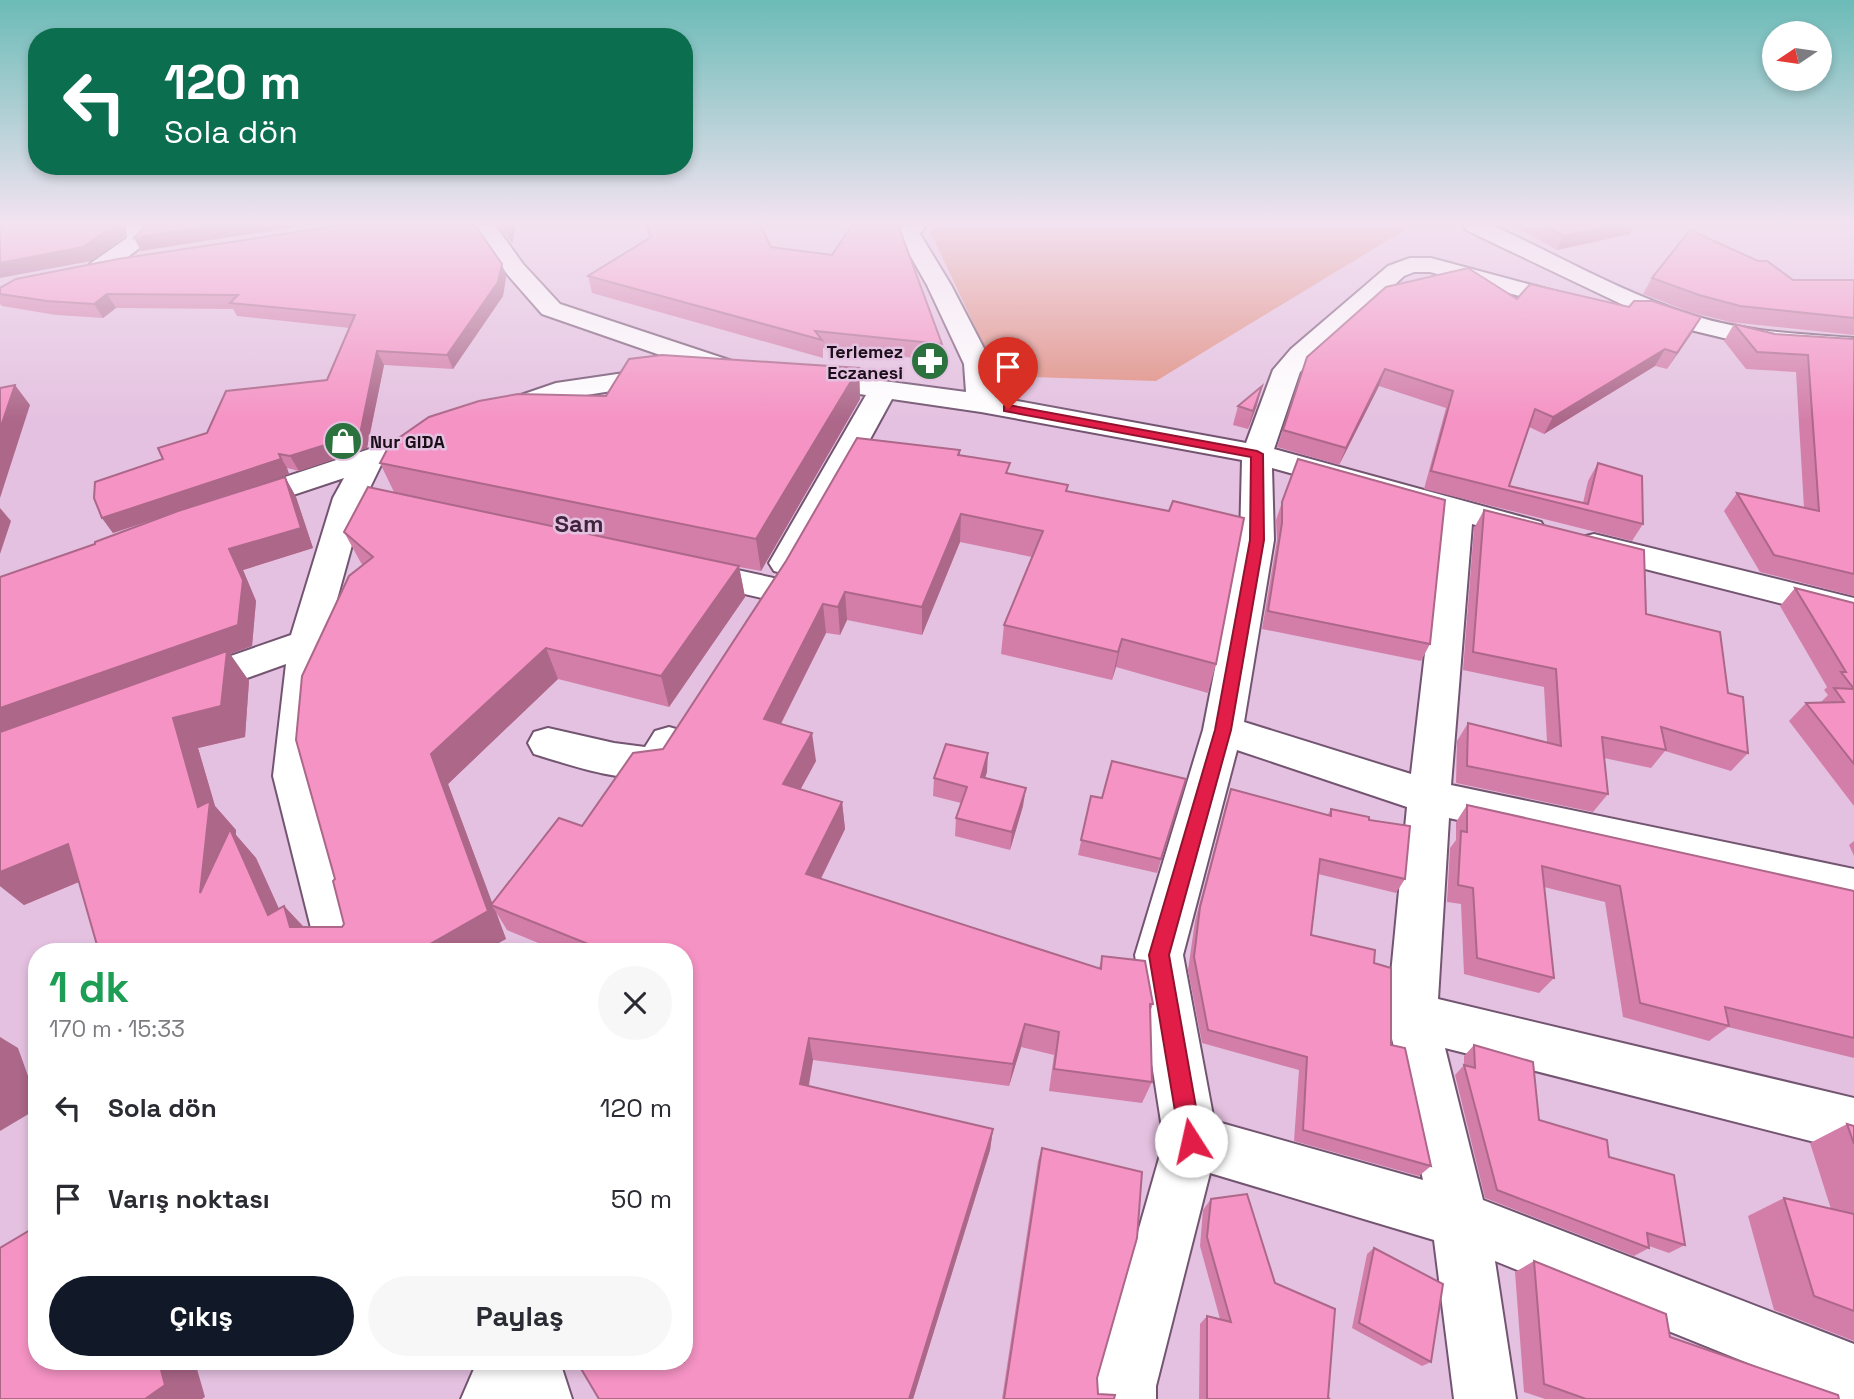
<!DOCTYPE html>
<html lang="tr">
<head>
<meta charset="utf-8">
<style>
  :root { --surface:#fff; --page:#f7f7f7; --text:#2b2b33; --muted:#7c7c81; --accent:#111827 }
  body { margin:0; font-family:"Space Grotesk",sans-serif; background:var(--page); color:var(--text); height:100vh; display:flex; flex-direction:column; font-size:26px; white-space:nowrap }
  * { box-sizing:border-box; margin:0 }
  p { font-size:23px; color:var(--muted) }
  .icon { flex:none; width:38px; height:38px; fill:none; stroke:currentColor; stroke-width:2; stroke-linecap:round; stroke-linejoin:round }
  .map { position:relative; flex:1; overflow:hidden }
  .drawer { position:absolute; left:28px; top:943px; width:665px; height:427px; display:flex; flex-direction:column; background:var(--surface); border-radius:28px; box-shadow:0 4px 10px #0003 }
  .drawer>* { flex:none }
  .banner { position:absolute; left:28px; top:28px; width:665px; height:147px; border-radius:28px; box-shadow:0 4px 10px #0003; background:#0b6e4f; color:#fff; overflow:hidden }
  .needle { width:46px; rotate:257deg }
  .tools { position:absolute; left:1762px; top:21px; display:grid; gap:14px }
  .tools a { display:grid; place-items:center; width:70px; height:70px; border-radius:50%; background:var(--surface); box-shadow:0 4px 10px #0003; font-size:35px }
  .pin { position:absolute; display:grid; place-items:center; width:60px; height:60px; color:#fff; margin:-72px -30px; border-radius:50% 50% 50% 0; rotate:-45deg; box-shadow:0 0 7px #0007 }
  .pin .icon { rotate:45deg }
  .me { position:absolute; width:77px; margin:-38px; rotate:350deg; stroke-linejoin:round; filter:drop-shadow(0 0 5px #0008) }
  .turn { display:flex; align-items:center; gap:24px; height:147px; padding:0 21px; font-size:32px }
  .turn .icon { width:91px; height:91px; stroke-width:2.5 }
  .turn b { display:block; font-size:49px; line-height:60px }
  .round { display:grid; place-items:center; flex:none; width:74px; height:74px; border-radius:37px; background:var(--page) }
  .overview { display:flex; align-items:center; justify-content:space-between; height:119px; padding:0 21px }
  h1 { font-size:42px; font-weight:800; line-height:52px; color:#1e9e55 }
  .primary-button { display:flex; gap:14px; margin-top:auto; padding:14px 21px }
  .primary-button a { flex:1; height:80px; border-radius:42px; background:var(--accent); color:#fff; font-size:28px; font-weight:800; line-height:80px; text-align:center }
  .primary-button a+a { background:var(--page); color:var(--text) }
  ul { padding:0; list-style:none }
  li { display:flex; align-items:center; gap:21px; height:91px; padding:0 21px }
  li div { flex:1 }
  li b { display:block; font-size:26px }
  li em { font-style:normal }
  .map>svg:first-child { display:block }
</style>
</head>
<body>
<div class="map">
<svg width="1854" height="1399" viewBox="0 0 1854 1399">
  <rect width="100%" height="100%" fill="#e4c1e0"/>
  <polygon fill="#e08f82" points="940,225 1413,225 1156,381 998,376 930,231"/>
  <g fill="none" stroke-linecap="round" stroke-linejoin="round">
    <defs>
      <g id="minor">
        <polygon points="125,225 147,225 150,240 107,273 91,273 87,268 91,263 127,238"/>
        <polygon points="473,225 495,225 523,264 560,304 732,361 736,367 732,373 722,375 712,373 542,314 507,274"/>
        <path d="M904 225H926L920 234 951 285 992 364 995 397 1246 443 1273 370 1291 349 1388 266 1410 258H1431L1584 299 1587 304 1584 309 1575 311 1430 272H1414L1404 276 1300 372 1274 449 1541 522 1545 529 1541 536 1529 539 1472 524 1451 785 1854 869V909L1449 818 1438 999 1854 1098V1152L1445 1048 1483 1200 1854 1344V1399H1837L1495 1261 1516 1399H1454L1434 1240 1210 1173 1156 1386V1399H1094V1386L1164 1141 1135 955 1203 730 1240 540 1242 460 981 412 892 399 798 571 786 574 774 571 769 563 866 395 798 385 794 379 798 373 808 371 966 392 964 364 927 285 898 234ZM1272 468 1441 515 1411 774 1244 722 1274 540ZM1237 750 1407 807 1387 1016 1423 1180 1214 1121 1183 955Z"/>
        <path d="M1463 225H1492C1557 255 1621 292 1689 314 1742 332 1798 334 1854 338V354L1765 348 1674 326 1638 312 1466 230Z"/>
        <polygon points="665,367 675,369 679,375 675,381 561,399 496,422 486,419 482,413 486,407 556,383"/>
        <polygon points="433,428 443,431 448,437 443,443 381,465 365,498 325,643 315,776 365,952 317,952 273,776 286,664 189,699 176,695 170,685 176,675 291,635 333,498 344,478 242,512 231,509 226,502 231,495"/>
        <polygon points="1594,534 1854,598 1854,622 1582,553 1577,545 1582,537"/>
        <polygon points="691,560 783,580 788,588 783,596 771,600 679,579 674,571 679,563"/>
        <path d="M669 727 683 731 689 742 669 775C633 787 570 765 534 754L528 743 534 732 548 728 614 743 645 747 655 731Z"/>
        <polygon points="477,1362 560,1362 572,1399 461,1399"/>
      </g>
    </defs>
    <use href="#minor" stroke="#735571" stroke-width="4"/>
    <use href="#minor" fill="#fff" fill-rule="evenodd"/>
  </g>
  <g fill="#d37ea9">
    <polygon points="498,225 516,225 512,244"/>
    <polygon points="645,225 760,225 771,247 832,255 852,225 901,225 899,229 942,344 942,361 823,348 823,358 592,293 588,276 649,238"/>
    <polygon points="1512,225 1634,225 1630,234 1557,250"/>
    <polygon points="502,264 506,277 503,296 453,369 384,365 367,448 299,471 287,468 289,474 191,507 285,477 296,497 313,548 243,570 256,601 252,646 230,654 249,681 245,737 198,748 215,806 236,830 236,835 256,858 279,909 284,906 304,927 342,927 344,924 335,879 363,565 361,563 344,532 394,492 380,463 606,396 859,368 860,399 761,571 739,567 745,597 669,707 558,679 448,784 492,903 582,826 663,749 960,450 960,455 1009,473 1067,491 1216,664 1208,693 1116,667 1112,680 1001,654 1004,625 1032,557 960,542 922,635 847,620 840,635 826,633 781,724 816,761 800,790 842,802 845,829 821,879 1099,968 1102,956 1153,1004 1150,1012 1152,1082 1142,1103 1049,1091 1054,1055 1021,1047 1009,1086 813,1060 809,1086 993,1129 990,1150 913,1399 599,1399 684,1362 684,952 560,952 507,930 496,912 506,939 99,952 79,882 24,905 0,886 0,577 95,544 173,513 113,533 102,518 163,459 207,433 327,380 350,328 237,316 233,309 116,308 103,318 56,315 2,306 0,304 0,288"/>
    <polygon points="1652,278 1854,280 1854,335 1730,322 1690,312 1643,294"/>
    <polygon points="1517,299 1629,307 1701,317 1667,369 1655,366 1544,434 1529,427 1509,486 1583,503 1588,481 1598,463 1643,524 1632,541 1424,489 1446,408 1379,386 1339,465 1277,447 1307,357"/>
    <polygon points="1734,324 1775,334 1854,339 1854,596 1760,572 1724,511 1737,493 1804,508 1796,372 1746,369 1724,341"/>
    <polygon points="1257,405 1248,429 1233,425 1238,406"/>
    <polygon points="1282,502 1430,644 1421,661 1262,629 1277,540 1276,520"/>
    <polygon points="1484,510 1646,614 1728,693 1748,753 1731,771 1665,751 1651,768 1604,758 1608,794 1593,812 1456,783 1457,741 1468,723 1547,742 1544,687 1463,670 1474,528"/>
    <polygon points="1795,588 1854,603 1854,806 1789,721 1806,703 1820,703 1828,695 1824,690 1827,687 1780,606"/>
    <polygon points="987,772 985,778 1023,806 1010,850 955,836 956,818 961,803 933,796 934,778"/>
    <polygon points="1186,779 1157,873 1078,855 1091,796 1102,798"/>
    <polygon points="1231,789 1327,816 1331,809 1369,820 1405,879 1396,893 1318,874 1311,935 1374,963 1391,1045 1431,1166 1419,1176 1294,1141 1299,1070 1202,1043 1188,970 1195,921 1226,804"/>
    <polygon points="1467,805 1854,891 1854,1058 1728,1027 1709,1041 1623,1017 1605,902 1544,887 1554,978 1539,993 1464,974 1461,904 1447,902 1450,848 1456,840 1456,822"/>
    <polygon points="1854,841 1854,856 1849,845"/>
    <polygon points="1474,1045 1539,1120 1609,1157 1685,1245 1669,1253 1649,1246 1649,1248 1634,1256 1485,1198 1455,1075 1464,1065 1464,1056"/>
    <polygon points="1847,1124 1854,1126 1854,1341 1774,1310 1748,1216 1784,1198 1831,1209 1810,1143"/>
    <polygon points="1042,1148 1097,1378 1098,1394 1114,1399 1002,1399 1038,1161"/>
    <polygon points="1211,1199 1275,1283 1328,1398 1330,1399 1199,1399 1200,1324 1207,1316 1220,1319 1200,1246 1203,1210"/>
    <polygon points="1374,1248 1431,1362 1422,1366 1352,1328 1367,1254"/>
    <polygon points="1534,1261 1670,1337 1839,1399 1545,1399 1524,1392 1515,1272"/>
  </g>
  <g fill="#ac6789">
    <polygon points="115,225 123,225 124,237 91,261 0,278 0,263"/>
    <polygon points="217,225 308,225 141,251 134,238"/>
    <polygon points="509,225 516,225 512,244 508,231"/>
    <polygon points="1614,225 1634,225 1630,234 1557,250 1563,236"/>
    <polygon points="502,264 506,277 503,296 453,369 447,355"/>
    <polygon points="107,294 116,308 103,318 94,304"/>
    <polygon points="1701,317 1692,333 1667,369 1677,353"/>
    <polygon points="1665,349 1655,366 1544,434 1553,417"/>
    <polygon points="377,351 384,365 367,448 299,471 290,456"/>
    <polygon points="859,368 860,399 761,571 756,539"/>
    <polygon points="1385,369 1379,386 1339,465 1346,448"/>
    <polygon points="15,385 30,405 0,498 0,429"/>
    <polygon points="1262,386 1257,405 1248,429 1253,411"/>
    <polygon points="279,454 287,468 289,474 113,533 102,518"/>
    <polygon points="285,477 296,497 313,548 243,570 256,601 252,646 230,654 249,681 245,737 198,748 215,806 236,830 236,835 256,858 294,942 229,921 0,735 0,708 229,549"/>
    <polygon points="0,508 11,521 0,554"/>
    <polygon points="961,514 960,542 922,635 922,607"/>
    <polygon points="739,566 745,597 669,707 661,676"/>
    <polygon points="845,592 847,620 840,635 838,607"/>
    <polygon points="823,604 826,633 769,747 764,719"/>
    <polygon points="1122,639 1116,667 1112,680 1118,652"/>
    <polygon points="546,648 558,679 448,784 493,905 491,905 496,912 506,939 483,952 416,952 431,754"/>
    <polygon points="812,733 816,761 788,812 783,784"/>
    <polygon points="988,753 987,772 979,795 981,777"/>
    <polygon points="1026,788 1023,806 1010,850 1012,832"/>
    <polygon points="842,802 845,829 810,900 806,874"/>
    <polygon points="68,844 100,873 24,905 0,886 0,872"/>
    <polygon points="284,906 310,934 290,927"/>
    <polygon points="1025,1024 1021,1047 1009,1086 1013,1064"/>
    <polygon points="0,1037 18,1048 37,1101 37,1109 0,1131"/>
    <polygon points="809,1038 813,1060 805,1105 800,1084"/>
    <polygon points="993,1129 990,1150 913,1399 909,1399"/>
    <polygon points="159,1362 195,1362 205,1397 202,1399 145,1399"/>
  </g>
  <g fill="#f593c4" stroke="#ac6789" stroke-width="2">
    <polygon points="0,225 115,225 83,247 0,263"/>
    <polygon points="145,225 217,225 134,238 145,226"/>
    <polygon points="343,225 475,225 502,264 498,282 447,355 377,351 360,434 290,456 279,454 281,459 102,518 94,498 95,482 163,459 158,448 207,433 226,391 327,380 355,315 230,303 238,295 107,294 94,304 47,301 0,294 0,288 16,279 118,259"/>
    <polygon points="504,225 509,225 508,231"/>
    <polygon points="647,225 760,225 771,247 832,255 852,225 898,225 942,344 815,331 822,340 588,276 651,237"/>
    <polygon points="1543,225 1614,225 1563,236"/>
    <polygon points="1690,230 1758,261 1767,261 1793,280 1854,280 1854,318 1740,306 1699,295 1652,278"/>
    <polygon points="1468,268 1517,299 1530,284 1629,307 1634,301 1652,301 1701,317 1677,353 1665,349 1553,417 1535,409 1509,486 1588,504 1598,463 1642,476 1643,524 1431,471 1453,391 1385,369 1346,448 1283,430 1307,357 1386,287"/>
    <polygon points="1734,324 1775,334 1854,339 1854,574 1774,555 1737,493 1819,511 1808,355 1757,352"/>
    <polygon points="662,355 859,368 756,539 380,463 390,444 429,417 479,401 518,394 606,396 629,359"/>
    <polygon points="15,385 0,429 0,388"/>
    <polygon points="1262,386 1253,411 1238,406"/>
    <polygon points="857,438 960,450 958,455 1010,463 1006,473 1068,485 1066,491 1169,511 1173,501 1244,518 1216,664 1122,639 1118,652 1004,625 1043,531 961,514 922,607 845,592 838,607 823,604 764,719 812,733 783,784 842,802 806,874 1101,969 1102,956 1145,961 1153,1004 1150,1004 1152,1082 1054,1069 1059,1032 1025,1024 1013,1064 809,1038 800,1084 993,1129 909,1399 599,1399 577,1362 684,1362 684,952 608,952 491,905 559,818 582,826 633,753 663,749 786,561"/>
    <polygon points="1298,459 1445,500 1430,644 1268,611 1282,523 1282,502"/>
    <polygon points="285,477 301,528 229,549 243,580 238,625 0,708 0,577 95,544 95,542 178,511"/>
    <polygon points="368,487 739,566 661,676 546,648 431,754 488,911 416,952 99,952 68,844 0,872 0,732 227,651 221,706 173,718 198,807 210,801 200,893 230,829 268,915 284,906 290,927 342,927 344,924 333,881 335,879 296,740 302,676 349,576 373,557 344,532"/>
    <polygon points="1484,510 1644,550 1646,614 1720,632 1728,693 1743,697 1748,753 1661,727 1666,750 1602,737 1608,794 1467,766 1468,723 1561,746 1556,669 1473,652"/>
    <polygon points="1795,588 1854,603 1854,764 1806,703 1844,702 1834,688 1854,689 1841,672 1846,672"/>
    <polygon points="946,744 988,753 981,777 1026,788 1012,832 956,818 967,787 934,778"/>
    <polygon points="1112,761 1186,779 1161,859 1081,840 1091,796 1102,798"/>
    <polygon points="1231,789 1331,816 1331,809 1369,817 1369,820 1410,826 1405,879 1320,859 1311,935 1375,950 1374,963 1391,968 1391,1045 1405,1048 1431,1166 1303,1130 1307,1057 1208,1030 1194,957 1200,907"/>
    <polygon points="1467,805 1854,891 1854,1038 1725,1007 1729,1026 1640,1003 1620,886 1542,866 1554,978 1477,958 1473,888 1458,885 1461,831 1467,832"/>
    <polygon points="1474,1045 1533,1062 1539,1120 1607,1140 1609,1157 1674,1175 1685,1245 1647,1233 1649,1248 1497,1190 1464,1065 1475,1068"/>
    <polygon points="1847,1124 1854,1126 1854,1144"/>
    <polygon points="1042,1148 1142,1172 1137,1238 1097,1378 1098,1394 1115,1395 1114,1399 1004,1399"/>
    <polygon points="1247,1194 1275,1283 1335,1309 1328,1398 1330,1399 1207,1399 1207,1316 1231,1322 1207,1237 1211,1199"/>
    <polygon points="1784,1198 1854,1214 1854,1311 1814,1296"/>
    <polygon points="37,1226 37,1362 159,1362 165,1385 145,1399 0,1399 0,1248"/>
    <polygon points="1374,1248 1443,1284 1431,1362 1359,1323"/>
    <polygon points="1534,1261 1666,1314 1670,1337 1838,1395 1839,1399 1586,1399 1544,1384"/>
  </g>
  <linearGradient id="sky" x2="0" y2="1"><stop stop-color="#6bbbb7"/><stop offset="0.53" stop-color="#f3e3f1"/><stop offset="1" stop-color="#f3e3f1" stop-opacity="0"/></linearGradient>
  <rect width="1854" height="421" fill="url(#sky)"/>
  <polygon fill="#e11d48" stroke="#92132f" stroke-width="2" points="1008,405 1257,451 1263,454 1264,540 1231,730 1169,955 1202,1141 1199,1149 1191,1152 1183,1149 1180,1141 1149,955 1215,730 1250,540 1251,457 1004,411 1004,406"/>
  <defs>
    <symbol id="pharmacy-disc" viewBox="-11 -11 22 22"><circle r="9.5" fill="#2c723e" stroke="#e4c1e0"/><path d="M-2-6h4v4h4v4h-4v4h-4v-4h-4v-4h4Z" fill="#fff"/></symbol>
    <symbol id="shop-disc" viewBox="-11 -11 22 22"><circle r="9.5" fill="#2c723e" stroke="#e4c1e0"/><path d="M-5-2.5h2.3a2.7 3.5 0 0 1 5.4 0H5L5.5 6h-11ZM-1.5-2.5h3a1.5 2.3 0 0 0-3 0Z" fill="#fff"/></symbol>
  </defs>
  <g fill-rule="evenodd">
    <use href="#pharmacy-disc" x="908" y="339" width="44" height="44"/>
    <use href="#shop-disc" x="321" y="419" width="44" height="44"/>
  </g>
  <g text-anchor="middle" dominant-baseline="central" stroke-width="5" stroke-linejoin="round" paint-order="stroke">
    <g font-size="18" font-weight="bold" fill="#1a0e19" stroke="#e4c1e0" text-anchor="end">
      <text x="903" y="351">Terlemez<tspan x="903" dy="21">Eczanesi</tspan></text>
      <text x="370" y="441" text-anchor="start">Nur GIDA</text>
    </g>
    <g font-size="24" font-weight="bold" fill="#3f243d" stroke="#e4c1e0">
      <text x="579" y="523">Sam</text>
    </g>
  </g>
</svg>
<div class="tools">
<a><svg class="needle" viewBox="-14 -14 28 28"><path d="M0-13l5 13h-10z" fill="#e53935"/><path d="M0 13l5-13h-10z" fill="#7c7c81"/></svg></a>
</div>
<div class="pin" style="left:1008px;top:409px;background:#d93025"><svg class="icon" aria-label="arrive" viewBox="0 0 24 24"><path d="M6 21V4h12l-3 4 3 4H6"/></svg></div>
<svg class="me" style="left:1191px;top:1141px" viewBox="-20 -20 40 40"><circle r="19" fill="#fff"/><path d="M0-13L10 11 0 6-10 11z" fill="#e11d48"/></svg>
<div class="banner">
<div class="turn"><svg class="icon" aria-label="left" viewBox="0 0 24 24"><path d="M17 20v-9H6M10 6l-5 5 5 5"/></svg><div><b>120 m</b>Sola dön</div></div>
</div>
<section class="drawer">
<div class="overview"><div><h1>1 dk</h1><p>170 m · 15:33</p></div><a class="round"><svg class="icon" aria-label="close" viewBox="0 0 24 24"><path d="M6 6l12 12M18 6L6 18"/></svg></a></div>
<ul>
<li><svg class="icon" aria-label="left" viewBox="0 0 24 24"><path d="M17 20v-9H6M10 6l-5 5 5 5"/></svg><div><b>Sola dön</b></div><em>120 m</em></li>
<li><svg class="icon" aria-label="arrive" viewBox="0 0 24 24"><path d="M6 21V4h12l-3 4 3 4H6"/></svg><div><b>Varış noktası</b></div><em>50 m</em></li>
</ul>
<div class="primary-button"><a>Çıkış</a><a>Paylaş</a></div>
</section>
</div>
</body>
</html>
